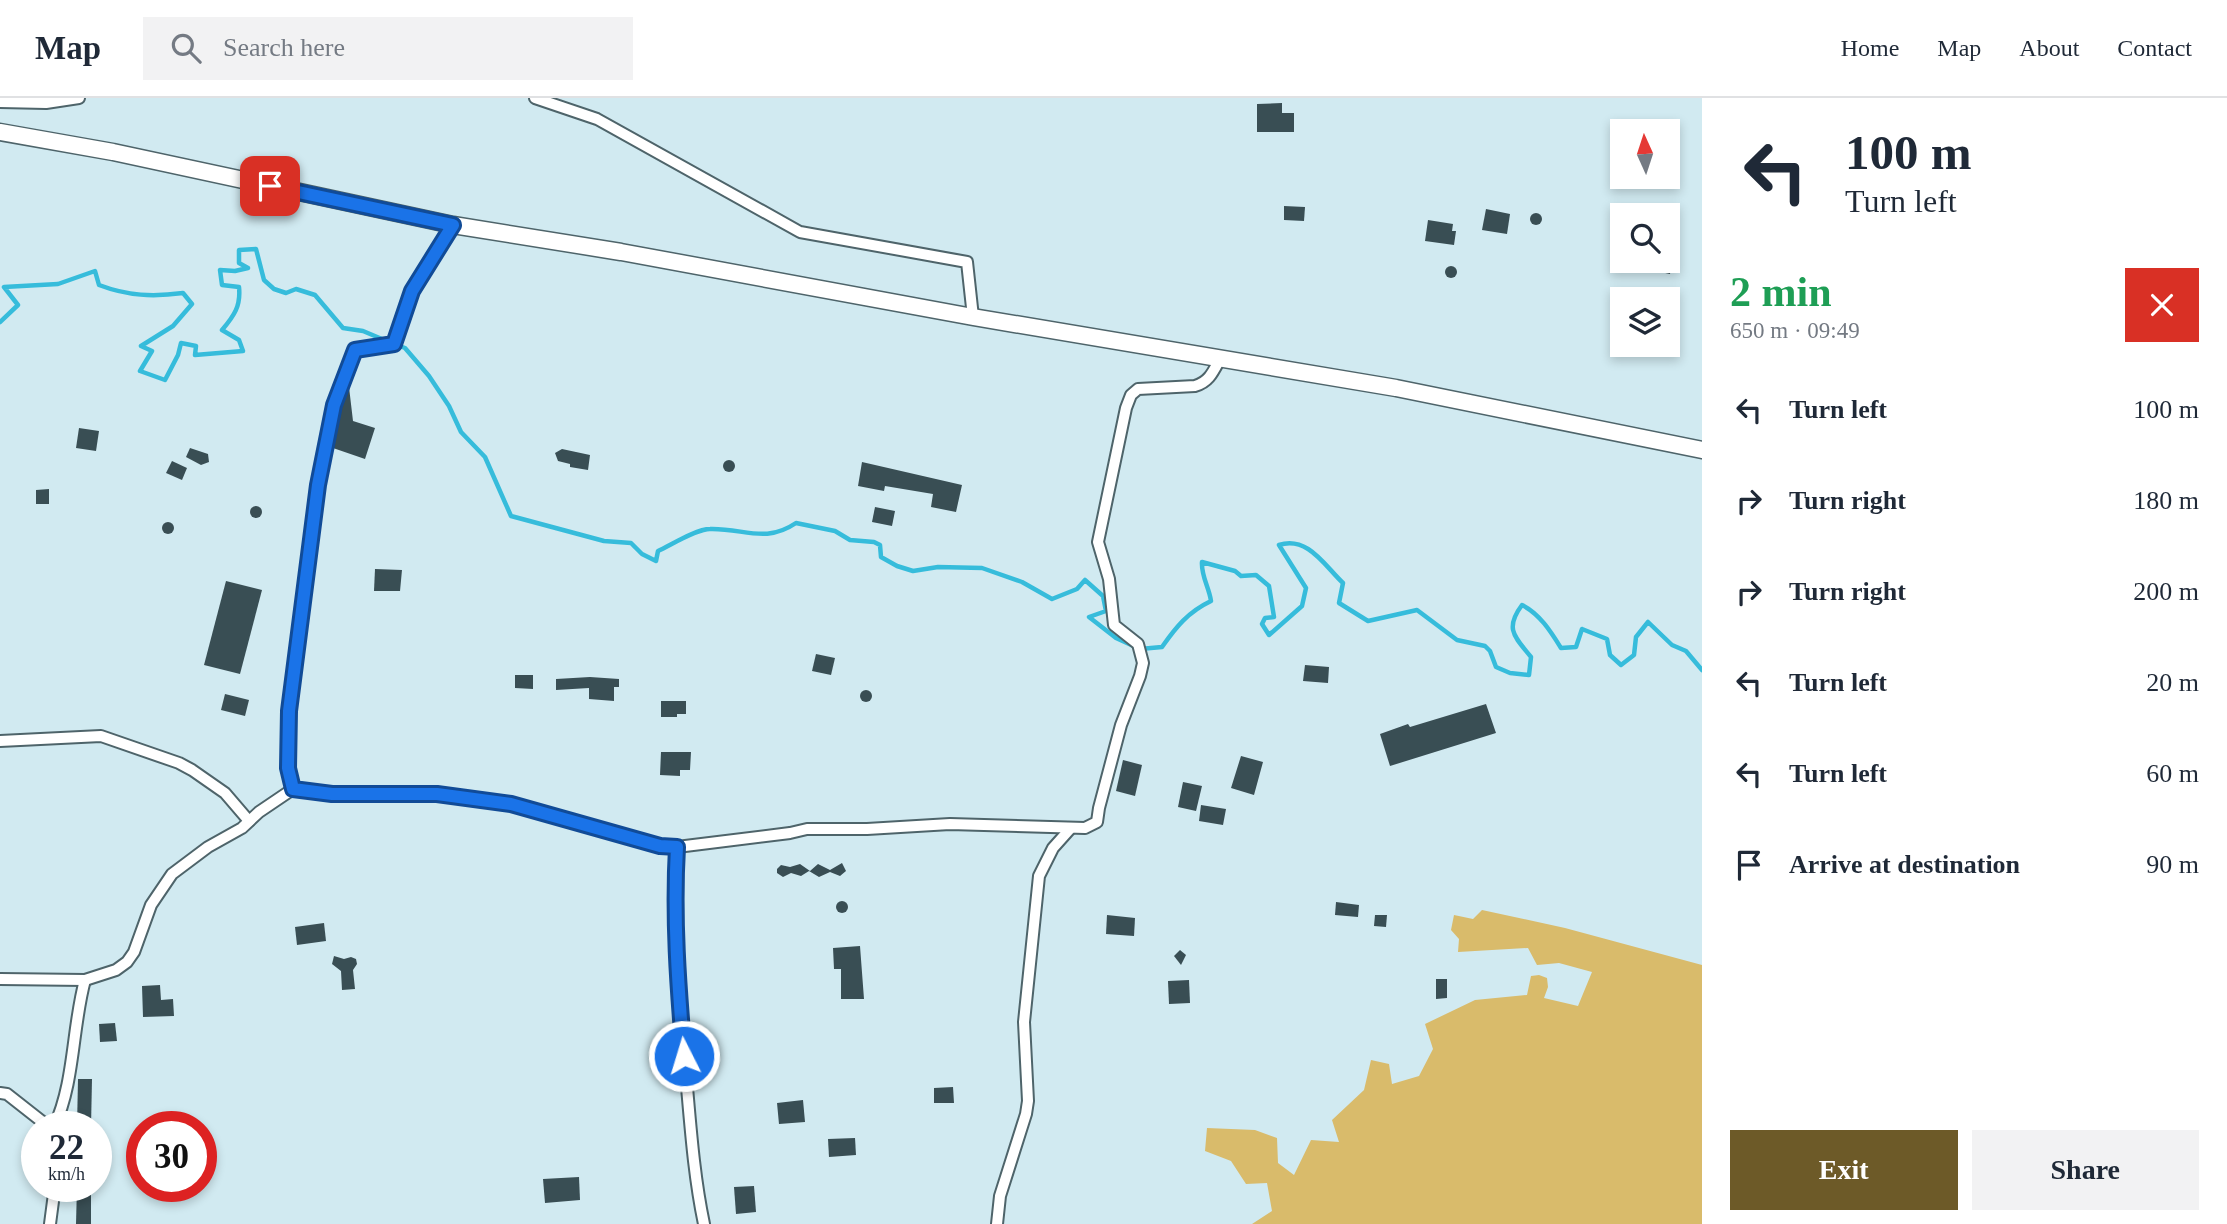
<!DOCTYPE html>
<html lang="en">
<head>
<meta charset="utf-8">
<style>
  :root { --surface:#fff; --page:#f2f2f3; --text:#1f2937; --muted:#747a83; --line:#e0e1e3; --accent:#6d5a28 }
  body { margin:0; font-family:"Times New Roman",serif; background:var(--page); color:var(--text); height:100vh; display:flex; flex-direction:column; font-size:26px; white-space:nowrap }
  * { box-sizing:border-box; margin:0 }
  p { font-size:23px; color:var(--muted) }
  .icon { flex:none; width:38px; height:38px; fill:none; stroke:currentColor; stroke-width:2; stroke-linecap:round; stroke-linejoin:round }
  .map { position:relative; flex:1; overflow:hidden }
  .details { display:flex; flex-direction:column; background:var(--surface); width:525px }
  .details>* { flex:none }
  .hud { background:#fff; color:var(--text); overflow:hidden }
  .needle { width:46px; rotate:357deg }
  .buttons { position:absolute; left:1610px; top:21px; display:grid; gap:14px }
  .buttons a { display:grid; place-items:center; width:70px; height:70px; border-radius:0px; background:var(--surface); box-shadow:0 4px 10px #0003; font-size:35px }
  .speed { position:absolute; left:21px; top:1013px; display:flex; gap:14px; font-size:35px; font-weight:700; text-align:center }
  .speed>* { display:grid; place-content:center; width:91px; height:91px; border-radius:50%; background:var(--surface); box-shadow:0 4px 10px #0003; line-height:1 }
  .speed small { font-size:18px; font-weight:400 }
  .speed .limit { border:10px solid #d22; background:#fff; color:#111 }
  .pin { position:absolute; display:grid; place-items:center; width:60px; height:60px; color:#fff; margin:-30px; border-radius:14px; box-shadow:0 4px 10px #0006 }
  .me { position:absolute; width:77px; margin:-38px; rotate:355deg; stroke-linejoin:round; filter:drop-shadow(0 0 5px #0008) }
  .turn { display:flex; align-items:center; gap:24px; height:147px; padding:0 28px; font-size:32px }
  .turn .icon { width:91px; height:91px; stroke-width:2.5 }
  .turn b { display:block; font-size:49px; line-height:60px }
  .round { display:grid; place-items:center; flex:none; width:74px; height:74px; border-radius:0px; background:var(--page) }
  .head { display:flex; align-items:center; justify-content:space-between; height:119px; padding:0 28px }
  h1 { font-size:42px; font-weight:700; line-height:52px; color:#1e9e55 }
  .action { display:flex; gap:14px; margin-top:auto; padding:14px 28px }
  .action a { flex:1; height:80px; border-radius:0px; background:var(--accent); color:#fff; font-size:28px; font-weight:700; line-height:80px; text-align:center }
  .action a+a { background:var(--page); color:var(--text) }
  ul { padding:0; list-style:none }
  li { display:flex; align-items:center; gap:21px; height:91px; padding:0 28px }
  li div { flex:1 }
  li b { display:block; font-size:26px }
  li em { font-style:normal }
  header { display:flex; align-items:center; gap:42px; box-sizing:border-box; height:98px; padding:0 35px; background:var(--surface); border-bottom:2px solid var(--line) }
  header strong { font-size:33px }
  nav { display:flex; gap:38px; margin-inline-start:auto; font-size:24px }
  .search { width:490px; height:63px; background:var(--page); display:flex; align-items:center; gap:18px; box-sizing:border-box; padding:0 24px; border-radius:0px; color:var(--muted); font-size:26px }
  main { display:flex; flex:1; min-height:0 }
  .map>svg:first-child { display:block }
</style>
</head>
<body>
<header>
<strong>Map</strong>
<div class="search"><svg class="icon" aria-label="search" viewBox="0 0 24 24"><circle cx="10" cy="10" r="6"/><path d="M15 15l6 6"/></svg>Search here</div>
<nav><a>Home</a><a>Map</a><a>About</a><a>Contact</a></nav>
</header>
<main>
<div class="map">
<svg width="1702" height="1126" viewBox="0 0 1702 1126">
  <rect width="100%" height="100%" fill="#d1eaf1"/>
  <polygon fill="#d9bb6b" points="1482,812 1565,830 1702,867 1702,1126 1252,1126 1272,1113 1267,1085 1246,1086 1231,1063 1205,1053 1207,1030 1255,1032 1277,1040 1278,1065 1294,1077 1311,1042 1339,1044 1332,1022 1364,992 1371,962 1389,966 1392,986 1419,978 1433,951 1425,926 1475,902 1527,897 1531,878 1539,877 1547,880 1548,889 1544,900 1578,908 1592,874 1559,865 1537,867 1528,850 1458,854 1459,841 1451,832 1454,817 1473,821"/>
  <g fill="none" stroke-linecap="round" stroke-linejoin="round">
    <g stroke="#36bcdb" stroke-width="4.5">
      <path d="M0 224 18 207 4 189 58 186 95 173 99 187C128 198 153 199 183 195L192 206 173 228 141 248 152 253 140 273 165 282 178 257 181 245 196 248 195 257 243 253 239 242 222 232C234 218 241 208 239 189L222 187 220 172 235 173 248 170 239 165V152L256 151 264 182 274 191 286 195 296 191 315 197 343 230 363 233 389 244"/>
      <path d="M397 247 405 250 429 278 449 308 461 334 485 359 511 418 604 443 631 445 642 456 656 463 658 453C671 447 696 431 710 431 744 430 765 446 796 425L835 433 850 442 874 444 880 447 881 459 897 468 913 473 938 469 982 470 1022 484 1052 501 1077 491 1085 482 1103 498 1106 513 1089 519 1116 540 1140 551 1162 549C1176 529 1188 514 1211 503 1209 489 1201 478 1202 464L1235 473 1241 478 1256 477 1269 488 1274 519 1265 520 1262 526 1269 537 1302 508 1306 490 1279 447C1308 438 1324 467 1343 485L1339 505 1368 523 1417 512 1457 542 1485 548 1490 553 1496 569 1510 575 1529 577 1531 559C1515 539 1504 531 1522 507 1540 516 1551 534 1561 550L1576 549 1582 531 1607 541 1610 557 1621 567 1634 557 1636 539 1648 524 1672 547 1686 553 1702 572"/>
    </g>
  </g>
  <g fill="#394e54">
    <polygon points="1282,5 1282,15 1294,15 1294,34 1257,34 1257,6"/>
    <polygon points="1284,108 1305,109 1304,123 1284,122"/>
    <polygon points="1486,111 1510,116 1507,136 1482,132"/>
    <circle cx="1536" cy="121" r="6"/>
    <polygon points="1428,122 1453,126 1452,133 1456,133 1454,147 1425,143"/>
    <polygon points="1632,163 1672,163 1670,176 1632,168"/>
    <circle cx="1451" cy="174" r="6"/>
    <polygon points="349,289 353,323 375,330 365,361 333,350 342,309"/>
    <polygon points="79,330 99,333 96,353 76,350"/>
    <polygon points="190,350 208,356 209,364 201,367 186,359"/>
    <polygon points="562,351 590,357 588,372 570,369 570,366 558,363 555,355"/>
    <circle cx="729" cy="368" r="6"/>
    <polygon points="172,363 187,370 182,382 166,375"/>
    <polygon points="862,364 962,387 956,414 931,409 933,396 885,388 884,393 858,388"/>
    <polygon points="49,391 49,406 36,406 36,392"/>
    <circle cx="256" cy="414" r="6"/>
    <polygon points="875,409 895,413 892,428 872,424"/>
    <circle cx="168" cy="430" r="6"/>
    <polygon points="375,471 402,472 400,493 374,493"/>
    <polygon points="226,483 262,492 240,576 204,567"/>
    <polygon points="816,556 835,560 831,577 812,573"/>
    <polygon points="1305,567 1329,569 1328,585 1303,583"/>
    <polygon points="515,577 533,577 533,591 515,590"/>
    <polygon points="590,579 619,581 619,589 614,589 614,603 589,601 589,590 556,592 556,581"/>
    <circle cx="866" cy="598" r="6"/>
    <polygon points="225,596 249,602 245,618 221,612"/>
    <polygon points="661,603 686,603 686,616 677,616 677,619 661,619"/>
    <polygon points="1486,606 1496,635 1390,668 1380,636 1408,626 1410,629"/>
    <polygon points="661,654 691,654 690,672 680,672 680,678 660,677"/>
    <polygon points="1241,658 1263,664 1254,697 1231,690"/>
    <polygon points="1123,662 1142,667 1135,698 1116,693"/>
    <polygon points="1183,684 1202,688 1196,713 1178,709"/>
    <polygon points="1201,707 1226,711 1223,727 1199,723"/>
    <polygon points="842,765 846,773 840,778 830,774 819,779 809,773 801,778 791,775 783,779 777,775 777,771 781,767 790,769 800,766 810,773 818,766 830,772"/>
    <circle cx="842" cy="809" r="6"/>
    <polygon points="1336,804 1359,807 1358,819 1335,817"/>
    <polygon points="1107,817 1135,820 1134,838 1106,836"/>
    <polygon points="1375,817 1387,817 1386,829 1374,828"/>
    <polygon points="324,825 326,843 297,847 295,829"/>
    <polygon points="860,848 864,901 841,901 841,871 834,871 833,850"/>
    <polygon points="1180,852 1186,857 1181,867 1174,858"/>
    <polygon points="334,858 344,861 351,859 356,861 357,866 353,872 355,891 342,892 341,873 332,866"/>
    <polygon points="1436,881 1447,881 1447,900 1436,901"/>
    <polygon points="1189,882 1190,905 1169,906 1168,883"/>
    <polygon points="160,887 161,902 173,901 174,918 143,919 142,888"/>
    <polygon points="115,925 117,943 100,944 99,926"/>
    <polygon points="78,981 92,981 91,1029 77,1029"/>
    <polygon points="953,989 954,1005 934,1005 934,990"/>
    <polygon points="803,1002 805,1024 779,1026 777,1005"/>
    <polygon points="855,1040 856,1057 829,1059 828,1041"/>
    <polygon points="579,1079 580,1102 545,1105 543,1081"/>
    <polygon points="77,1088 91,1088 91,1126 76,1126"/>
    <polygon points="754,1088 756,1114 736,1116 734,1089"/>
  </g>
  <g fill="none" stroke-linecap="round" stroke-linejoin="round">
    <defs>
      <g id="street">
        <polyline points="535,0 597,21 800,134 967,164 973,219"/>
        <polyline points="0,4 46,5 79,0"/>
        <polyline points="0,643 101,638 179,665 192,672 225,695 249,723"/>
        <polyline points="293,691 288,670 289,613 318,387 334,307 355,252 395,246 412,193 453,127"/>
        <path d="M677 749C672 822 679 894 685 967 690 1020 693 1074 704 1126"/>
        <path d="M0 881 85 882 116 872 127 864 134 854 151 807 172 776 208 749 242 730 259 714 293 691 332 696H437L511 706 660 748 677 749 790 735 807 731H867L950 726 1085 730 1097 724 1099 710 1121 627 1140 578 1143 565 1138 546 1114 527 1109 481 1098 444 1126 310 1131 297 1138 291 1195 288C1209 284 1213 274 1220 261"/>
        <polyline points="0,995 7,996 49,1029"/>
        <path d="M54 1029C75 984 72 929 85 882"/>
        <polyline points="50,1126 55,1088"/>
        <polyline points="997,1126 1000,1098 1026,1016 1028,1003 1024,924 1039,778 1053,750 1070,731"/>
      </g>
      <polyline id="secondary" points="0,34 113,54 453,127 621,154 973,219 1396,290 1702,352"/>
    </defs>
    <use href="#street" stroke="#4e646a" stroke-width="14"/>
    <use href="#secondary" stroke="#4e646a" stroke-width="19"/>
    <use href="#street" stroke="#fff" stroke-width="10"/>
    <use href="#secondary" stroke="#fff" stroke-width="16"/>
  </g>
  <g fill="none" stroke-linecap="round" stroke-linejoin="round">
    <defs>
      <path id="route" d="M270 88 453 127 412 193 394 246 355 252 334 307 318 387 289 613 288 670 293 691 332 696H437L511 706 660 748 677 749C673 819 678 888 684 958"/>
    </defs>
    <use href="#route" stroke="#114b97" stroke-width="18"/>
    <use href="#route" stroke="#1a73e8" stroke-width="12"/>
  </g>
</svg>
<div class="buttons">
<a><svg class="needle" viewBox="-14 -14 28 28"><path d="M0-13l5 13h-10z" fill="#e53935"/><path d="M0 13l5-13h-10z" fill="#747a83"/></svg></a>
<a><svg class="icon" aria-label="search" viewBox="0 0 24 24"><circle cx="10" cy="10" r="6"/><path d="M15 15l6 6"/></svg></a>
<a><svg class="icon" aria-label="layers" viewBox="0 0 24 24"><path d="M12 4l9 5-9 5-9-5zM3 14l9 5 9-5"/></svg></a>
</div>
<div class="speed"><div>22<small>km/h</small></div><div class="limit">30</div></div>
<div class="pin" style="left:270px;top:88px;background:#d93025"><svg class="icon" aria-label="arrive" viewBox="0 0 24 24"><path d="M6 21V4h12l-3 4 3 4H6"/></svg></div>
<svg class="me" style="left:684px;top:958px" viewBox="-20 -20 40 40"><circle r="17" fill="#1a73e8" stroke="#fff" stroke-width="3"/><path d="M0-11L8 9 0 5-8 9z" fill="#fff"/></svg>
</div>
<section class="details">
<div class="hud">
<div class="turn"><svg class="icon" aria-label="left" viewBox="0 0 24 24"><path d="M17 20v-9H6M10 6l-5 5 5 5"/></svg><div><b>100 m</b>Turn left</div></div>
</div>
<div class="head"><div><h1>2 min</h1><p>650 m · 09:49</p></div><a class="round" style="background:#d93025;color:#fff"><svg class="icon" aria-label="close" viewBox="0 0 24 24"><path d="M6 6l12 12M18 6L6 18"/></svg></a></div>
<ul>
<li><svg class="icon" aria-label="left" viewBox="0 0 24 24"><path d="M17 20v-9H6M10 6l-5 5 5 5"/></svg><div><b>Turn left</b></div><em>100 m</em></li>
<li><svg class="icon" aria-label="right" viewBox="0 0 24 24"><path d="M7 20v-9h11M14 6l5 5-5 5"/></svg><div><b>Turn right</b></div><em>180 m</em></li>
<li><svg class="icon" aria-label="right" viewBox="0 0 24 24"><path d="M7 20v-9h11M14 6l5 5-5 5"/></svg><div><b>Turn right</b></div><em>200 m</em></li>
<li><svg class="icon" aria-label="left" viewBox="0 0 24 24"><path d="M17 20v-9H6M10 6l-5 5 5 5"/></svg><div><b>Turn left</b></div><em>20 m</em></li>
<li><svg class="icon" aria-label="left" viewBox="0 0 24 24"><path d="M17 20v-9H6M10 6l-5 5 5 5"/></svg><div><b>Turn left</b></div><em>60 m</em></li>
<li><svg class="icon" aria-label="arrive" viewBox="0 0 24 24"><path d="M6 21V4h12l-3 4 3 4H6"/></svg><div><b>Arrive at destination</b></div><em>90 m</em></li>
</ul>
<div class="action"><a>Exit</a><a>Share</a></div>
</section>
</main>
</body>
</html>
